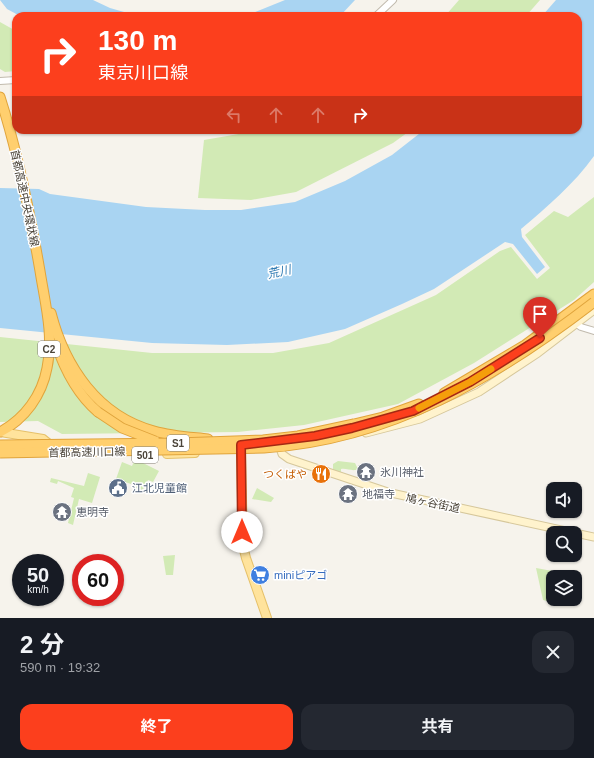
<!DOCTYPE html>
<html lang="ja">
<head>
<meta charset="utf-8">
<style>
  :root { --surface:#171b24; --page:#242831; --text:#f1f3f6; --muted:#9ea1a6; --accent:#fc3f1d }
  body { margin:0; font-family:Helvetica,"Noto Sans JP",sans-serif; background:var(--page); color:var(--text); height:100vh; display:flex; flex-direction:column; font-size:15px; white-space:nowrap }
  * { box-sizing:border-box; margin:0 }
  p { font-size:13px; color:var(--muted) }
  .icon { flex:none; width:22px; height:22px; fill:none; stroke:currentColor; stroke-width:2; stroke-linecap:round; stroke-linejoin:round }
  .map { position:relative; height:618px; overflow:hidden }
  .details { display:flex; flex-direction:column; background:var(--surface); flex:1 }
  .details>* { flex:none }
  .banner { position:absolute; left:12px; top:12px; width:570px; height:122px; border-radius:12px; box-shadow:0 1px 3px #0004; background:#fc3f1d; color:#fff; overflow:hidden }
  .fabs { position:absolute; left:546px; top:482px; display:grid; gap:8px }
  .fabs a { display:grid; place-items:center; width:36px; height:36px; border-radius:8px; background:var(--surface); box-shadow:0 1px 3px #0004; font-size:20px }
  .speed { position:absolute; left:12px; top:554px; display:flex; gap:8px; font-size:20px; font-weight:700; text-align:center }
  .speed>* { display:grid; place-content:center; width:52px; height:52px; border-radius:50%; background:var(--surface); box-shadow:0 1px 3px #0004; line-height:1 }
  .speed small { font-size:10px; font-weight:400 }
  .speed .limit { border:6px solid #d22; background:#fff; color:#111 }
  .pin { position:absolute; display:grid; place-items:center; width:34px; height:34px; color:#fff; margin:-41px -17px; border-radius:50% 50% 50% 0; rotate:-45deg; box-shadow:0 0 4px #0007 }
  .pin .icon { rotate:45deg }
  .me { position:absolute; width:44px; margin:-22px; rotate:0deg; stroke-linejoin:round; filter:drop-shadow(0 0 3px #0008) }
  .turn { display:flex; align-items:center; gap:14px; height:84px; padding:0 20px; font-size:18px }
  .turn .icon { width:52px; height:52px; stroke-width:2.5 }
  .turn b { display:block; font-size:28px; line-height:34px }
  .lanes { display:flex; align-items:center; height:38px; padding:0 20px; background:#0003; justify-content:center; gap:20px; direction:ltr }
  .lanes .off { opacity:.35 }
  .round { display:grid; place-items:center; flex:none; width:42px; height:42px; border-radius:12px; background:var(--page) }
  .headline { display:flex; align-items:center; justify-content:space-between; height:68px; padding:0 20px }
  h1 { font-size:24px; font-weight:700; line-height:30px }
  .action { display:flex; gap:8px; margin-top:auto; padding:8px 20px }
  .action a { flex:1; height:46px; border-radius:12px; background:var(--accent); color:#fff; font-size:16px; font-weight:700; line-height:46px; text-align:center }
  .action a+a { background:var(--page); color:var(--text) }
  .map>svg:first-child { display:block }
</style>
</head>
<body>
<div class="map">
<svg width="594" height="618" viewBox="0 0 594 618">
  <rect width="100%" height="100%" fill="#f6f3ec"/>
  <g fill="#d2eab5">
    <polygon points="459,0 540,0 526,16 445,16"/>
    <polygon points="0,22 16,31 16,71 5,72 0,69"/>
    <polygon points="262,130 411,130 393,143 296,192 251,200 198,198 204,140"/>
    <polygon points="594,197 594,282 574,300 474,363 398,404 304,425 238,432 62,434 38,421 0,422 0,337 152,353 273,353 329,343 436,295 500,251 511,247 537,279 550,268 525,235 554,211 568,217"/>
    <polygon points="135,459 159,471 153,482 148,480 144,488 140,491 133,488 134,485 116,479 122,462 132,466"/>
    <path d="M338 461 355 463 358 469C353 472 347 468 341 469V473L333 471V464Z"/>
    <polygon points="88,473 100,477 92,503 79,499 73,525 68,523 74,498 71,497 74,488 58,481 57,484 50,482 51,478 84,486"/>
    <polygon points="257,488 274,498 271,502 252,499"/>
    <polygon points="175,555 173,575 166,575 163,556"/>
    <polygon points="536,568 558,572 560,575 559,577 553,577 553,596 551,602 543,600"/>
  </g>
  <g fill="#a9d4f2">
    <polygon points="0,0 93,0 110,8 138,16 20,16 7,9"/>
    <polygon points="285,0 355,0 340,16 245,16"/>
    <path d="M556 0H594V156C574 184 547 207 521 229L522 237 545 267 537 274 513 244 505 242 434 289 402 304 345 329 288 342 227 345 152 343 0 328V188L39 189 50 194 146 207 205 210H241L295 202 345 181 392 155 424 130H578V16H542Z"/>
  </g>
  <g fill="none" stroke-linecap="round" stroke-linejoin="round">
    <defs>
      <g id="tertiary">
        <polyline points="376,16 393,0"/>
        <polyline points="0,81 16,80"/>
        <polyline points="574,322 581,327 594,331"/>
      </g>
      <g id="secondary">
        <polyline points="366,433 420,419 479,392 538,353 594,310"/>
        <polyline points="278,442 282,454 289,459 391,493 594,537"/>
      </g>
      <g id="primary">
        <polyline points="0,432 43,439 48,443 49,448"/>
        <polyline points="239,445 241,445 241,451 243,546 246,558 267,618"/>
        <polyline points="167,454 195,453"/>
      </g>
      <g id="motorway">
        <path d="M0 97C18 153 30 213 40 271 45 303 54 336 47 368 42 395 25 419 0 432"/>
        <path d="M51 313C65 367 98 416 154 431 171 436 190 437 208 439"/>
        <path d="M56 344C65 371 77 394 98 412"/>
        <polyline points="444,393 525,345 594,294"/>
        <polyline points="354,424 383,417 419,404"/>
      </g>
    </defs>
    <use href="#tertiary" stroke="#c2bbae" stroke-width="8"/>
    <use href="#secondary" stroke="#d6c79b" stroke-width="9"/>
    <use href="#primary" stroke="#e6c16a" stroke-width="10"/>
    <use href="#motorway" stroke="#e0a43c" stroke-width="11"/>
    <use href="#tertiary" stroke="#fff" stroke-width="6"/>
    <use href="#secondary" stroke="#fff3cd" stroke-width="7"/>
    <use href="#primary" stroke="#ffe39c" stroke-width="8"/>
    <use href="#motorway" stroke="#ffcf6e" stroke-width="9"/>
    <defs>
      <g id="motorway-bridge">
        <polyline points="98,412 122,428 155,441"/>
        <polyline points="0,445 177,443 263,440 298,436 354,424"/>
        <path d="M0 453 264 448C390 440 497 377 594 302"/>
      </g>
    </defs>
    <use href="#motorway-bridge" stroke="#e0a43c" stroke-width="11" stroke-linecap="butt"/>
    <use href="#motorway-bridge" stroke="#ffcf6e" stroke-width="9"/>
  </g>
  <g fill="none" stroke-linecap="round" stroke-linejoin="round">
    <defs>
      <polyline id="route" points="242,532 241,445 315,436 352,428 413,411 470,382 540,338"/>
    </defs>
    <use href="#route" stroke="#a42913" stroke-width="10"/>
    <use href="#route" stroke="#fc3f1d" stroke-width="7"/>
    <polyline stroke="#f59e0b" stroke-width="7" points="419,408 470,382 491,369"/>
  </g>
  <defs>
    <symbol id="temple-disc" viewBox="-11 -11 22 22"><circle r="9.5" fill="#6b7280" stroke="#fff"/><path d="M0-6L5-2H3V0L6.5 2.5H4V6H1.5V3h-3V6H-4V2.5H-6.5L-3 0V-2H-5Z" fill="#fff"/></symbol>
    <symbol id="restaurant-disc" viewBox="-11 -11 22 22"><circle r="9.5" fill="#e8710a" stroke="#fff"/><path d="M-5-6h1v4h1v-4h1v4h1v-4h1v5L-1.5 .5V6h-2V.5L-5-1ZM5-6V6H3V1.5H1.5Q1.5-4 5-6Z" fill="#fff"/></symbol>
    <symbol id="civic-disc" viewBox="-11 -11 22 22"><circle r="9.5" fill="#5c6f8a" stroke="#fff"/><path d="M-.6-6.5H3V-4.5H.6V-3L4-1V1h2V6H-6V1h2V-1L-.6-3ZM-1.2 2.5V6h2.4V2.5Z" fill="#fff"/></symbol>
    <symbol id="supermarket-disc" viewBox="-11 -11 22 22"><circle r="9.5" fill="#3f7fe0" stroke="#fff"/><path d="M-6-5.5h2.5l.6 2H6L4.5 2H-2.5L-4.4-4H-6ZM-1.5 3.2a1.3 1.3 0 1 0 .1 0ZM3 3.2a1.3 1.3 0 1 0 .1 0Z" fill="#fff"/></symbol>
  </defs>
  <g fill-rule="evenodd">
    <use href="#temple-disc" x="355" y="461" width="22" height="22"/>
    <use href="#restaurant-disc" x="310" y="463" width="22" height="22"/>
    <use href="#civic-disc" x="107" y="477" width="22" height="22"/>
    <use href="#temple-disc" x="337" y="483" width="22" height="22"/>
    <use href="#temple-disc" x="51" y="501" width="22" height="22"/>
    <use href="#supermarket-disc" x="249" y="564" width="22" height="22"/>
  </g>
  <g text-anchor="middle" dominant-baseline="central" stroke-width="3" stroke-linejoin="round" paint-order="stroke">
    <g fill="#fff" stroke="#817c74" stroke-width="1">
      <rect x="38" y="341" width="22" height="16" rx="3"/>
      <rect x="167" y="435" width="22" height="16" rx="3"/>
      <rect x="132" y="447" width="26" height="16" rx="3"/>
    </g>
    <g font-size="10" font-weight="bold" fill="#4b4439">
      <text x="49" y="349">C2</text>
      <text x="178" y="443">S1</text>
      <text x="145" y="455">501</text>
    </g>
    <g font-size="11" fill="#4b4439" stroke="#fff">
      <text transform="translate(25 198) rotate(78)">首都高速中央環状線</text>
      <text transform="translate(87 452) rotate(-1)">首都高速川口線</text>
      <text transform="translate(433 503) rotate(12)">鳩ヶ谷街道</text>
    </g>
    <g font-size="11" fill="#5b616d" stroke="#fff" text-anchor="start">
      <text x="380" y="472">氷川神社</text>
      <text x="362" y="494">地福寺</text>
      <text x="76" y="512">恵明寺</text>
    </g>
    <g font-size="11" fill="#c56008" stroke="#fff" text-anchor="end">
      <text x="307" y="474">つくばや</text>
    </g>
    <g font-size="11" fill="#4e5e75" stroke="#fff" text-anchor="start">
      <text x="132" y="488">江北児童館</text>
    </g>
    <g font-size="11" fill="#366cbe" stroke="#fff" text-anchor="start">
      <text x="274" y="575">miniピアゴ</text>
    </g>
    <g font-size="12" font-style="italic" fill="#2e7ab2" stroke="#fff">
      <text transform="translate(279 272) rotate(-13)">荒川</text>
    </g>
  </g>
</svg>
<div class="fabs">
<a><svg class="icon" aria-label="sound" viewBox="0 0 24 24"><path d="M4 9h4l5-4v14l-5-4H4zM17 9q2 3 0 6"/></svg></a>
<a><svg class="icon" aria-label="search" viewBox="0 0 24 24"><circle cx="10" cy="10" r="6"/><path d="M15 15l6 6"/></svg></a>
<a><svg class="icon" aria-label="layers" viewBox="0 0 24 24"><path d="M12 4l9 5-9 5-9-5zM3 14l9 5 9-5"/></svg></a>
</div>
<div class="speed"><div>50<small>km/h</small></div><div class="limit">60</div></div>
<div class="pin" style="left:540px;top:338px;background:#d93025"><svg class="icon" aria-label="arrive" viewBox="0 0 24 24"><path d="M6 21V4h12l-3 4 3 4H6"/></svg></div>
<svg class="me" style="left:242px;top:532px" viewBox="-20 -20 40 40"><circle r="19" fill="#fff"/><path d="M0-13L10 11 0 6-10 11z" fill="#fc3f1d"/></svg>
<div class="banner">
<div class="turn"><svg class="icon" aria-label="right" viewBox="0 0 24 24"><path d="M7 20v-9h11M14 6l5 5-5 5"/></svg><div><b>130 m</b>東京川口線</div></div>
<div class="lanes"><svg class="icon off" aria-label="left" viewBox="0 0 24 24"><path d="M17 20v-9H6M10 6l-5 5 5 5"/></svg><svg class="icon off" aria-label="ahead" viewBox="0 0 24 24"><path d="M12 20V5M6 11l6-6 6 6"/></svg><svg class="icon off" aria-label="ahead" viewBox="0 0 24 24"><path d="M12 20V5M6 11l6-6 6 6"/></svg><svg class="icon" aria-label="right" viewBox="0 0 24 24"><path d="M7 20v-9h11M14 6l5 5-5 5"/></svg></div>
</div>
</div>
<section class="details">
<div class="headline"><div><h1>2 分</h1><p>590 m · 19:32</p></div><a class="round"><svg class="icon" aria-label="close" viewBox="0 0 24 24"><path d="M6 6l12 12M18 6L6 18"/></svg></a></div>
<div class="action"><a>終了</a><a>共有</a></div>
</section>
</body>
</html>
